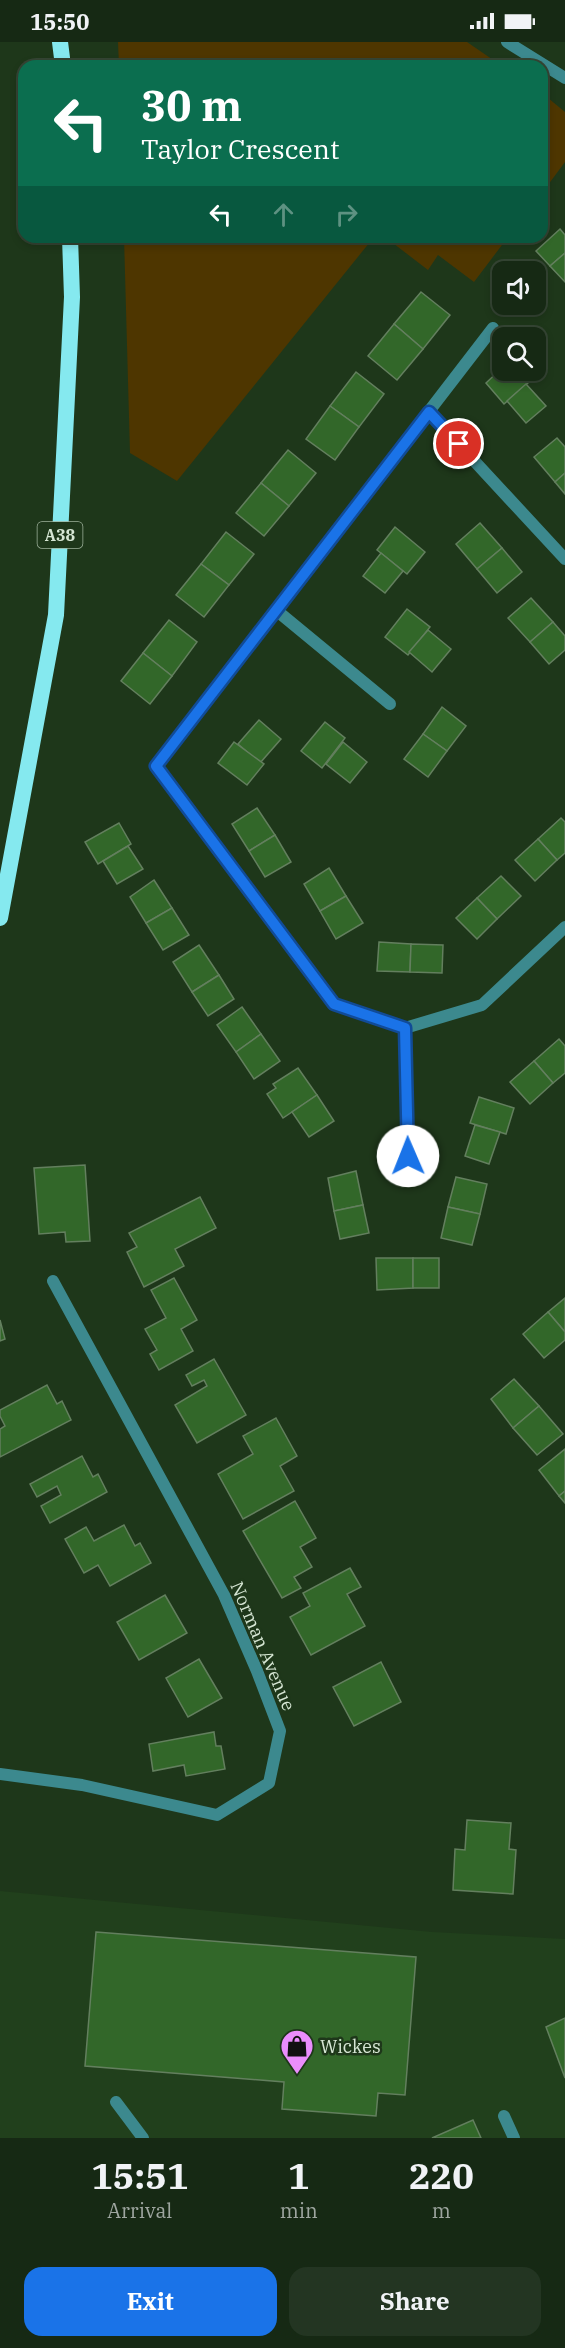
<!DOCTYPE html>
<html lang="en">
<head>
<meta charset="utf-8">
<style>
  :root { --surface:#162914; --page:#233522; --text:#f1f3f6; --muted:#9ea6a0; --line:#354534; --accent:#1a73e8 }
  body { margin:0; font-family:"IBM Plex Serif",serif; background:var(--page); color:var(--text); height:100vh; display:flex; flex-direction:column; font-size:22px; white-space:nowrap }
  * { box-sizing:border-box; margin:0 }
  p { font-size:20px; color:var(--muted) }
  .icon { flex:none; width:33px; height:33px; fill:none; stroke:currentColor; stroke-width:2; stroke-linecap:round; stroke-linejoin:round }
  .map { position:relative; height:2096px; overflow:hidden }
  .sheet { display:flex; flex-direction:column; background:var(--surface); flex:1 }
  .sheet>* { flex:none }
  .guide { position:absolute; left:18px; top:18px; width:530px; height:183px; border-radius:18px; box-shadow:0 3px 9px #0003,0 0 0 2px var(--line); background:#0b6e4f; color:#fff; overflow:hidden }
  .buttons { position:absolute; left:492px; top:219px; display:grid; gap:12px }
  .buttons a { display:grid; place-items:center; width:54px; height:54px; border-radius:12px; background:var(--surface); box-shadow:0 3px 9px #0003,0 0 0 2px var(--line); font-size:30px }
  .pin { position:absolute; display:grid; place-items:center; width:51px; height:51px; color:#fff; margin:-26px; border:3px solid #fff; border-radius:50%; box-shadow:0 2px 6px #0007 }
  .me { position:absolute; width:66px; margin:-33px; rotate:359deg; stroke-linejoin:round; filter:drop-shadow(0 0 4px #0008) }
  .turn { display:flex; align-items:center; gap:21px; height:126px; padding:0 24px; font-size:27px }
  .turn .icon { width:78px; height:78px; stroke-width:2.5 }
  .turn b { display:block; font-size:42px; line-height:51px }
  .lanes { display:flex; align-items:center; height:57px; padding:0 24px; background:#0003; justify-content:center; gap:30px; direction:ltr }
  .lanes .off { opacity:.35 }
  .eta { display:flex; justify-content:space-evenly; align-items:center; height:102px; text-align:center }
  .eta b { font-size:36px; font-weight:800; line-height:42px }
  .cta { display:flex; gap:12px; margin-top:auto; padding:12px 24px }
  .cta a { flex:1; height:69px; border-radius:18px; background:var(--accent); color:#fff; font-size:24px; font-weight:800; line-height:69px; text-align:center }
  .cta a+a { background:var(--page); color:var(--text) }
  .status { display:flex; justify-content:space-between; align-items:center; height:42px; padding:0 30px; background:var(--surface); direction:ltr }
  .status svg { height:16px; fill:currentColor }
  .map>svg:first-child { display:block }
</style>
</head>
<body>
<div class="status"><b>15:50</b><svg viewBox="0 0 49 12"><path d="M0 12V9h3v3zM5 12V6h3v6zM10 12V3h3v9zM15 12V0h3v12zM26 1h20v11H26zM47 4h2v5h-2z"/></svg></div>
<div class="map">
<svg width="565" height="2096" viewBox="0 0 565 2096">
  <rect width="100%" height="100%" fill="#1e371a"/>
  <polygon fill="#21401c" points="0,1849 432,1890 565,1897 565,2096 0,2096"/>
  <g fill="#4e3600">
    <polygon points="118,0 467,0 502,24 119,24"/>
    <polygon points="542,51 565,70 565,120 542,151"/>
    <polygon points="124,195 374,195 177,439 130,411"/>
    <polygon points="385,195 508,195 474,240 438,213 428,228"/>
  </g>
  <g fill="#326729" stroke="#637f5e" stroke-width="1.5">
    <polygon points="560,187 565,193 565,211 550,224 536,209"/>
    <polygon points="565,211 565,240 550,224"/>
    <polygon points="421,250 450,273 423,307 394,282"/>
    <polygon points="394,282 423,307 397,338 368,314"/>
    <polygon points="502,326 502,328 517,328 528,341 504,362 486,341"/>
    <polygon points="356,330 384,352 359,385 330,364"/>
    <polygon points="526,342 546,364 526,381 507,359"/>
    <polygon points="330,364 359,385 335,418 306,397"/>
    <polygon points="557,396 565,405 565,431 555,440 534,415"/>
    <polygon points="288,408 316,431 289,464 261,441"/>
    <polygon points="565,431 565,452 555,440"/>
    <polygon points="261,441 289,464 264,494 236,471"/>
    <polygon points="480,481 502,506 477,527 456,502"/>
    <polygon points="395,485 425,510 407,532 377,508"/>
    <polygon points="226,490 254,512 229,543 201,522"/>
    <polygon points="502,506 522,530 497,551 477,527"/>
    <polygon points="381,511 403,529 385,551 363,534"/>
    <polygon points="201,522 229,543 204,575 176,553"/>
    <polygon points="531,556 553,580 530,600 508,576"/>
    <polygon points="407,567 430,585 408,613 385,595"/>
    <polygon points="169,578 197,600 172,634 143,611"/>
    <polygon points="553,580 565,594 565,608 549,622 530,600"/>
    <polygon points="428,588 451,607 432,630 409,610"/>
    <polygon points="143,611 172,634 150,662 121,639"/>
    <polygon points="442,665 466,684 447,709 423,692"/>
    <polygon points="259,678 281,697 260,721 238,702"/>
    <polygon points="325,680 345,696 322,726 301,709"/>
    <polygon points="423,692 447,709 428,735 404,717"/>
    <polygon points="234,700 264,722 247,743 218,721"/>
    <polygon points="343,700 367,720 350,741 326,722"/>
    <polygon points="257,766 275,793 249,809 232,782"/>
    <polygon points="561,776 565,780 565,811 557,818 538,797"/>
    <polygon points="119,781 131,802 98,822 85,800"/>
    <polygon points="275,793 291,820 265,835 249,809"/>
    <polygon points="538,797 557,818 535,839 515,818"/>
    <polygon points="128,804 143,827 117,842 103,819"/>
    <polygon points="329,826 346,854 320,869 304,842"/>
    <polygon points="501,834 521,854 497,877 477,856"/>
    <polygon points="154,838 172,866 146,881 130,855"/>
    <polygon points="346,854 363,881 336,897 320,869"/>
    <polygon points="477,856 497,877 477,897 456,876"/>
    <polygon points="172,866 189,893 163,908 146,881"/>
    <polygon points="379,900 411,902 410,930 377,929"/>
    <polygon points="411,902 443,903 442,931 410,930"/>
    <polygon points="199,903 219,933 192,950 173,920"/>
    <polygon points="219,933 234,957 208,974 192,950"/>
    <polygon points="242,965 261,992 236,1010 217,983"/>
    <polygon points="261,992 280,1019 254,1037 236,1010"/>
    <polygon points="559,997 565,1004 565,1031 553,1041 534,1019"/>
    <polygon points="534,1019 553,1041 530,1062 510,1040"/>
    <polygon points="298,1026 317,1053 283,1076 267,1052 276,1046 273,1042"/>
    <polygon points="317,1053 334,1079 309,1095 292,1070"/>
    <polygon points="479,1055 514,1066 506,1092 470,1081"/>
    <polygon points="475,1083 500,1090 489,1122 465,1114"/>
    <polygon points="85,1123 90,1199 66,1200 65,1190 39,1192 34,1126"/>
    <polygon points="356,1129 363,1163 334,1169 328,1136"/>
    <polygon points="456,1135 487,1142 480,1172 448,1165"/>
    <polygon points="200,1155 216,1186 175,1207 184,1224 144,1245 127,1210 137,1205 129,1191"/>
    <polygon points="363,1163 369,1191 340,1197 334,1169"/>
    <polygon points="448,1165 480,1172 472,1203 441,1196"/>
    <polygon points="376,1216 413,1216 413,1246 377,1248"/>
    <rect x="413" y="1216" width="26" height="30"/>
    <polygon points="174,1236 197,1278 181,1287 193,1309 159,1328 150,1312 157,1308 145,1287 166,1276 151,1248"/>
    <polygon points="565,1256 565,1290 548,1270"/>
    <polygon points="548,1270 565,1290 565,1298 544,1316 523,1292"/>
    <polygon points="0,1278 5,1297 0,1299"/>
    <polygon points="214,1317 246,1373 197,1401 175,1363 207,1344 204,1338 192,1344 186,1333"/>
    <polygon points="514,1337 539,1364 513,1386 491,1357"/>
    <polygon points="47,1343 57,1362 62,1359 71,1378 0,1415 0,1387 5,1384 0,1374 0,1368"/>
    <polygon points="539,1364 563,1392 537,1413 513,1386"/>
    <polygon points="276,1376 297,1414 280,1424 294,1449 243,1477 218,1432 253,1412 243,1394"/>
    <polygon points="565,1407 565,1449 559,1454 539,1428"/>
    <polygon points="82,1414 93,1435 98,1432 107,1450 50,1481 41,1464 61,1453 57,1444 37,1455 30,1442"/>
    <polygon points="565,1449 565,1461 559,1454"/>
    <polygon points="295,1459 316,1496 300,1505 312,1525 294,1535 301,1546 282,1556 243,1489"/>
    <polygon points="124,1483 135,1504 140,1501 151,1521 110,1544 98,1523 84,1531 65,1497 86,1485 94,1499"/>
    <polygon points="350,1526 361,1545 347,1552 365,1584 311,1613 290,1575 310,1564 303,1551"/>
    <polygon points="165,1553 187,1591 139,1618 117,1580"/>
    <polygon points="199,1617 222,1656 188,1675 166,1636"/>
    <polygon points="381,1620 401,1660 354,1684 333,1645"/>
    <polygon points="214,1690 216,1704 221,1704 225,1727 186,1734 184,1723 153,1729 149,1702"/>
    <polygon points="467,1778 511,1781 509,1807 516,1808 513,1852 453,1848 455,1807 465,1808"/>
    <polygon points="96,1890 416,1915 405,2053 378,2051 376,2074 282,2067 284,2040 85,2024"/>
    <polygon points="565,1976 565,2036 546,1985"/>
    <polygon points="473,2078 481,2096 432,2096"/>
  </g>
  <g fill="none" stroke-linecap="round" stroke-linejoin="round">
    <g stroke="#3c898e" stroke-width="12">
      <polyline points="116,2060 143,2096"/>
      <polyline points="504,2074 514,2096"/>
    </g>
    <g stroke="#3c898e" stroke-width="12">
      <polyline points="507,0 565,36"/>
      <polyline points="493,286 156,724 334,962 405,986 482,963 565,885"/>
      <polyline points="429,370 565,517"/>
      <polyline points="276,568 390,662"/>
      <polyline points="405,986 408,1114"/>
      <polyline points="0,1732 82,1743 217,1773 269,1741 280,1689 257,1629 224,1553 53,1239"/>
    </g>
    <g stroke="#85e9ef" stroke-width="16">
      <polyline points="60,0 63,24"/>
      <polyline points="0,876 56,573 72,255 70,195"/>
    </g>
  </g>
  <g fill="none" stroke-linecap="round" stroke-linejoin="round">
    <defs>
      <polyline id="route" points="408,1114 405,986 334,962 156,724 429,370 459,402"/>
    </defs>
    <use href="#route" stroke="#114b97" stroke-width="15"/>
    <use href="#route" stroke="#1a73e8" stroke-width="10"/>
  </g>
  <defs>
    <symbol id="shop-pin" viewBox="-11 -11 22 30"><path d="M0 17L-7.5 6A9.5 9.5 0 1 1 7.5 6Z" fill="#ea8dfc" stroke="#1e371a"/><path d="M-5-2.5h2.3a2.7 3.5 0 0 1 5.4 0H5L5.5 6h-11ZM-1.5-2.5h3a1.5 2.3 0 0 0-3 0Z" fill="#111"/></symbol>
  </defs>
  <g fill-rule="evenodd">
    <use href="#shop-pin" x="278" y="1985" width="38" height="52"/>
  </g>
  <g text-anchor="middle" dominant-baseline="central" stroke-width="5" stroke-linejoin="round" paint-order="stroke">
    <rect fill="#1e371a" stroke="#9fb29c" stroke-width="1.5" x="37.5" y="480" width="45" height="26" rx="4.5"/>
    <g font-size="16" font-weight="bold" fill="#d6e6d4">
      <text x="60" y="493">A38</text>
    </g>
    <g font-size="18" fill="#d6e6d4" stroke="#1e371a">
      <text transform="translate(263 1604) rotate(67)">Norman Avenue</text>
    </g>
    <g font-size="18" fill="#d6e6d4" stroke="#1e371a" text-anchor="start">
      <text x="320" y="2004">Wickes</text>
    </g>
  </g>
</svg>
<div class="buttons">
<a><svg class="icon" aria-label="sound" viewBox="0 0 24 24"><path d="M4 9h4l5-4v14l-5-4H4zM17 9q2 3 0 6"/></svg></a>
<a><svg class="icon" aria-label="search" viewBox="0 0 24 24"><circle cx="10" cy="10" r="6"/><path d="M15 15l6 6"/></svg></a>
</div>
<div class="pin" style="left:459px;top:402px;background:#d93025"><svg class="icon" aria-label="arrive" viewBox="0 0 24 24"><path d="M6 21V4h12l-3 4 3 4H6"/></svg></div>
<svg class="me" style="left:408px;top:1114px" viewBox="-20 -20 40 40"><circle r="19" fill="#fff"/><path d="M0-13L10 11 0 6-10 11z" fill="#1a73e8"/></svg>
<div class="guide">
<div class="turn"><svg class="icon" aria-label="left" viewBox="0 0 24 24"><path d="M17 20v-9H6M10 6l-5 5 5 5"/></svg><div><b>30 m</b>Taylor Crescent</div></div>
<div class="lanes"><svg class="icon" aria-label="left" viewBox="0 0 24 24"><path d="M17 20v-9H6M10 6l-5 5 5 5"/></svg><svg class="icon off" aria-label="ahead" viewBox="0 0 24 24"><path d="M12 20V5M6 11l6-6 6 6"/></svg><svg class="icon off" aria-label="right" viewBox="0 0 24 24"><path d="M7 20v-9h11M14 6l5 5-5 5"/></svg></div>
</div>
</div>
<section class="sheet">
<div class="eta">
<div><b>15:51</b><p>Arrival</p></div>
<div><b>1</b><p>min</p></div>
<div><b>220</b><p>m</p></div>
</div>
<div class="cta"><a>Exit</a><a>Share</a></div>
</section>
</body>
</html>
